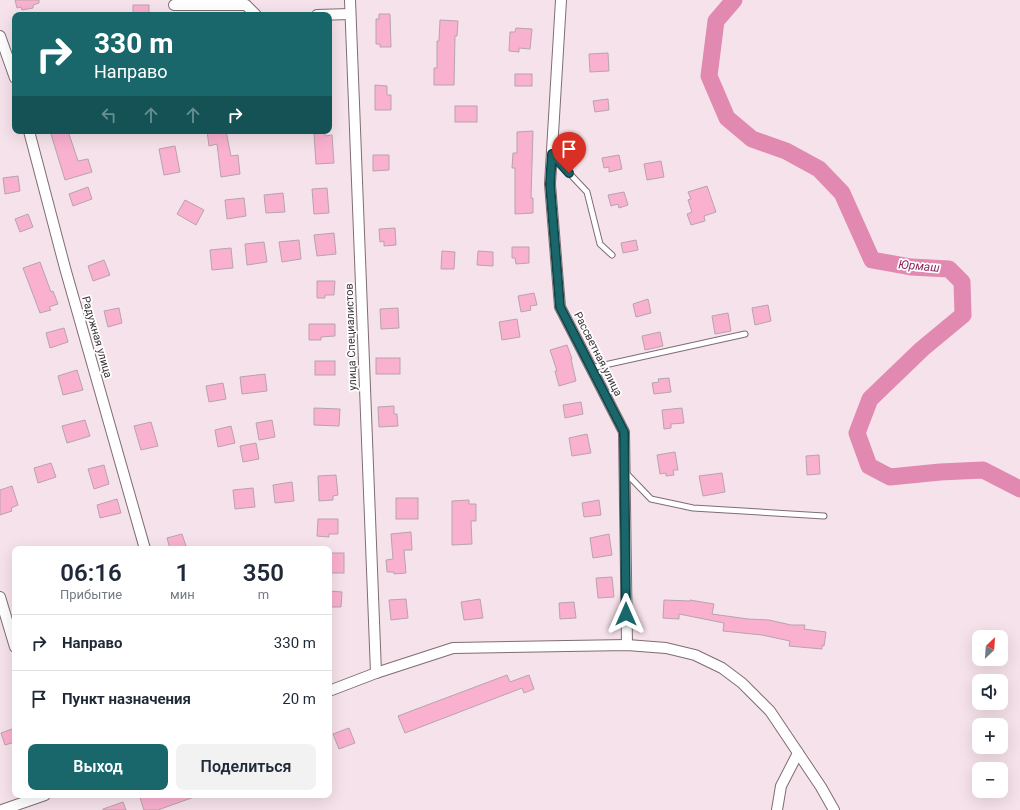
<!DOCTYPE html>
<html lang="ru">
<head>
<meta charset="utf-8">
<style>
  :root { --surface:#fff; --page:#f2f2f3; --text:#1f2937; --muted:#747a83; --line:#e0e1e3; --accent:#19676b }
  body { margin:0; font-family:Roboto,sans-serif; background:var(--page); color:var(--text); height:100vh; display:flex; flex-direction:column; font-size:15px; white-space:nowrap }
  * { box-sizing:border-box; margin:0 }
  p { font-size:13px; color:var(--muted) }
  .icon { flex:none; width:22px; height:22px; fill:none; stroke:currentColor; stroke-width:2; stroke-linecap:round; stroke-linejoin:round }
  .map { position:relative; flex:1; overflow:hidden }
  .side { position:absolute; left:12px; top:546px; width:320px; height:252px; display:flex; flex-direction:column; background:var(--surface); border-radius:8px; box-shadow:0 4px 16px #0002 }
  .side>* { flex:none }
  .guide { position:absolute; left:12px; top:12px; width:320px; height:122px; border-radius:8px; box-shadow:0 4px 16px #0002; background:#19676b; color:#fff; overflow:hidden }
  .needle { width:26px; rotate:25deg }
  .tools { position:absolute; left:972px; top:630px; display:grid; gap:8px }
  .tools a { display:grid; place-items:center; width:36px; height:36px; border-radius:8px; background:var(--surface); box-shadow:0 4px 16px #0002; font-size:20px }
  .pin { position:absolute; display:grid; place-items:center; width:34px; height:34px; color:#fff; margin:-41px -17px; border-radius:50% 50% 50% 0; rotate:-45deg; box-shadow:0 0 4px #0007 }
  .pin .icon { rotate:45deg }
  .me { position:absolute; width:44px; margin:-22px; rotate:0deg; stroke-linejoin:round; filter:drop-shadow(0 0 3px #0008) }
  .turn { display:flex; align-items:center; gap:14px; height:84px; padding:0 16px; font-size:18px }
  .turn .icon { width:52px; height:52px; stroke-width:2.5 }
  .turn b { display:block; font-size:28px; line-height:34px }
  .lanes { display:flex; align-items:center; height:38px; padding:0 16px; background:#0003; justify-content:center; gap:20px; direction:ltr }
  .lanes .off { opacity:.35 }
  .eta { display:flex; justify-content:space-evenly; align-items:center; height:68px; text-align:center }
  .eta b { font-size:24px; font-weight:600; line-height:28px }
  .action { display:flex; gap:8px; margin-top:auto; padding:8px 16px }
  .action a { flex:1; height:46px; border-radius:8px; background:var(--accent); color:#fff; font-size:16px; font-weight:600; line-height:46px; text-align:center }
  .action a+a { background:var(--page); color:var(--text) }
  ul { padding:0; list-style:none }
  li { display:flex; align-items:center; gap:12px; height:56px; padding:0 16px; border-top:1px solid var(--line) }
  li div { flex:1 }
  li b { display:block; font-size:15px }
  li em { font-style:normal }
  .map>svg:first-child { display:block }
</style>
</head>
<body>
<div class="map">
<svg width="1020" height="810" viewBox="0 0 1020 810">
  <rect width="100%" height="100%" fill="#f6e2ea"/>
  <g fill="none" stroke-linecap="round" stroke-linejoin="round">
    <polyline stroke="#e189b1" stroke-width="17" points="734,0 716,21 709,76 727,118 752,139 786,151 819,169 842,193 872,260 911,267 949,269 962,282 963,315 922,349 870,399 857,433 869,466 890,477 940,472 983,470 1020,489"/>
  </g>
  <g fill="#fab0cf" stroke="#b7a4ac">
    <polygon points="15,0 39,0 39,3 33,5 33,8 22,10 21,7 17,8"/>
    <rect x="133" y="5" width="16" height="10"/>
    <polygon points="379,14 390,14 391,47 380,47 380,44 376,44 376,19 379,19"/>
    <polygon points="440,20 458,21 457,36 455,36 454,85 434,85 434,68 437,68 437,41 439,41"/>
    <polygon points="516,28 532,29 530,49 519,48 519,52 509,51 510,32 515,32"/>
    <polygon points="608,53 609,71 590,72 589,54"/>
    <rect x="515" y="74" width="17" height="12"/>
    <polygon points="375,85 387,86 387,95 391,95 391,110 375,110"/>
    <polygon points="608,99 609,110 595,112 593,101"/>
    <rect x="455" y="106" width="22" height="16"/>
    <polygon points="50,131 68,131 78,161 88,159 92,172 65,180"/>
    <polygon points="207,131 226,131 231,156 238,155 240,174 221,177 217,144 209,146"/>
    <polygon points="533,131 531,198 533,198 533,213 515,214 515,168 512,168 513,153 517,153 517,132"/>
    <polygon points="325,133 325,136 332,135 334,163 316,164 314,134"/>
    <polygon points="175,146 180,172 164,175 159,149"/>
    <polygon points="373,155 389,155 389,170 373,171"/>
    <polygon points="619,155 622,169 609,172 609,167 604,168 602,158"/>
    <polygon points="661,161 664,177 647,180 644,164"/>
    <polygon points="18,176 20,191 5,194 3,178"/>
    <polygon points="707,186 716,212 704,216 705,221 691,225 687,214 692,212 688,200 691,199 688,192"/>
    <polygon points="88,187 92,199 73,206 69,194"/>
    <polygon points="327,188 329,213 314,214 312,189"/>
    <polygon points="624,192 628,205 619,208 618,204 611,206 608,195"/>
    <polygon points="283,193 285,212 266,213 264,195"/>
    <polygon points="244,198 246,216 227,219 225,200"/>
    <polygon points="185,200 204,210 196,225 177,214"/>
    <polygon points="28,214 33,227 20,232 15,219"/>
    <polygon points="395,228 396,245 384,246 384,241 380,242 379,229"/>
    <polygon points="334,233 336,254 317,256 314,235"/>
    <polygon points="299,240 301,259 282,262 279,242"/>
    <polygon points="636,240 638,250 623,253 621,243"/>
    <polygon points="264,242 267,262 247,265 245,244"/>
    <polygon points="512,247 529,247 529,263 516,264 515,258 512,258"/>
    <polygon points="231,248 233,268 212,270 210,250"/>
    <polygon points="442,251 455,252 454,269 441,269"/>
    <polygon points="478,251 493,252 493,266 477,265"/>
    <polygon points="104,260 110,275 93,281 88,266"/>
    <polygon points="40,262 51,292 53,291 58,304 49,307 51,310 40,313 23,268"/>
    <polygon points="317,281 335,281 334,295 325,295 325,298 317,298"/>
    <polygon points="534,293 537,305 530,306 531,310 521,312 518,296"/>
    <polygon points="648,299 651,313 636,317 633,304"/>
    <polygon points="768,305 771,321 755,325 752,308"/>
    <polygon points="119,308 122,323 108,327 104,311"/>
    <polygon points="398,308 399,328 381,329 380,309"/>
    <polygon points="728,313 731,331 715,334 712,316"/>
    <polygon points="517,319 520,337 502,340 499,322"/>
    <polygon points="309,324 335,324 335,336 321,337 321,340 309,340"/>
    <polygon points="64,328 68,342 50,348 46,333"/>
    <polygon points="660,332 663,346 645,350 642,336"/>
    <polygon points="567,345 572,359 571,359 576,381 559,386 555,371 557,371 550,350"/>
    <rect x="376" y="358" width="24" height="16"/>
    <rect x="315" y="361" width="20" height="14"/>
    <polygon points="77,370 83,390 63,395 58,376"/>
    <polygon points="265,374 267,391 242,394 240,377"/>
    <polygon points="669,378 671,392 654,394 652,383 659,382 658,379"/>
    <polygon points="223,383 226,399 209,402 206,386"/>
    <polygon points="581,402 583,414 565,418 563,405"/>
    <polygon points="394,406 394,414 397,414 398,426 379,427 378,407"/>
    <polygon points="314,408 340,409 339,426 314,425"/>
    <polygon points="682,408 684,423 671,424 671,428 664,429 662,410"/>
    <polygon points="85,420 90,436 67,443 62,426"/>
    <polygon points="272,420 275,437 259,440 256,423"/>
    <polygon points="151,422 158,446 141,450 134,426"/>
    <polygon points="231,426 235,443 218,447 215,430"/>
    <polygon points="587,434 591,453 572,456 569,438"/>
    <polygon points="256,443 259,459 243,462 240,446"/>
    <polygon points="675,452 678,470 673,470 674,475 666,476 666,473 660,474 657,455"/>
    <polygon points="819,455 820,474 807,475 806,456"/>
    <polygon points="51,463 56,477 38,483 34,468"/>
    <polygon points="104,465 109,484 94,489 88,469"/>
    <polygon points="722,473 725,492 703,496 699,476"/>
    <polygon points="336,475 338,495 333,496 333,500 319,501 318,476"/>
    <polygon points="292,482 294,501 275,503 273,485"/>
    <polygon points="12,486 18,505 11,508 12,511 0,515 0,490"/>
    <polygon points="253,488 255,507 235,509 233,490"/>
    <rect x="396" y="498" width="22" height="21"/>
    <polygon points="117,499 121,513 100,518 97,505"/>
    <polygon points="469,500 469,504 476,504 476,521 471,521 472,544 452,545 452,501"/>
    <polygon points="599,500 601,515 584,517 582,503"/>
    <polygon points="318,519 338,519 338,534 329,534 329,537 317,536"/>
    <polygon points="411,532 412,550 404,550 406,573 394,574 394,572 387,572 386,560 393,559 391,534"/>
    <polygon points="182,534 187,549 170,549 167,538"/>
    <polygon points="609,534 612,555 593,558 590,538"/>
    <rect x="329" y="553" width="15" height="20"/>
    <polygon points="612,577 614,597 598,598 596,578"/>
    <polygon points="329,591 342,592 341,607 329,607"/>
    <polygon points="406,599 408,618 391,620 389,600"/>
    <polygon points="480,599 483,618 464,620 461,602"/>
    <polygon points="664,600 690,601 690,600 714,604 712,614 748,619 769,620 791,625 805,625 804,629 826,632 824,646 822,645 822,649 789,646 790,641 762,635 723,631 724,623 679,614 679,619 663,618"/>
    <polygon points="574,602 576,618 560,619 559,603"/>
    <polygon points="507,675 510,682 529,675 534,689 524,693 522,688 405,733 398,716"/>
    <polygon points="15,728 15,742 5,745 1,733"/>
    <polygon points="349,728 355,743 339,749 333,734"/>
    <polygon points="149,795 197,795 197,796 158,810 144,810 140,798"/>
    <polygon points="123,802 126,810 103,810 103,809"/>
  </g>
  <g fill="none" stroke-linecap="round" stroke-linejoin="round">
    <defs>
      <g id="lane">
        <polyline points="552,155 587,192 600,244 612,255"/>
        <polyline points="591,368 745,334"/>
        <polyline points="626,473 651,499 693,508 824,516"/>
      </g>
      <g id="street">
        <polyline points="350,0 376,673"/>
        <polyline points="561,0 550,184 560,307 624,432 627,645"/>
        <polyline points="174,5 246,5 256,15"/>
        <polyline points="317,15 350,14"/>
        <polyline points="0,36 15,78"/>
        <polyline points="29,131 65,268 145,549"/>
        <polyline points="0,597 15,647"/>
        <polyline points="329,691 376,673 453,648 627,645 666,648 695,655 722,668 742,683 770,711 821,787 834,810"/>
        <polyline points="2,810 45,795"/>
        <polyline points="777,810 781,786 798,753"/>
      </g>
    </defs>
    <use href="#lane" stroke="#7f6d74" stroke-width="7"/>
    <use href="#street" stroke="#7f6d74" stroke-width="12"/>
    <use href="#lane" stroke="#fff" stroke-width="5"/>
    <use href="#street" stroke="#fff" stroke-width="10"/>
  </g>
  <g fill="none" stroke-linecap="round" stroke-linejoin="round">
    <defs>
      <polyline id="route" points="569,173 552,154 550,184 560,307 624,432 626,614"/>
    </defs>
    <use href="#route" stroke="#104346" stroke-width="10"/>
    <use href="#route" stroke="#19676b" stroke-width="7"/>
  </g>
  <g text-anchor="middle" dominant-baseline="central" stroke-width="3.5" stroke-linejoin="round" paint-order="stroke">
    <g font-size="11" fill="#3a3336" stroke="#fff">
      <text transform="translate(97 337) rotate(74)">Радужная улица</text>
      <text transform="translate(351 337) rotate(-92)">улица Специалистов</text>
      <text transform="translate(598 354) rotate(63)">Рассветная улица</text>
    </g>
    <g font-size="12" font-style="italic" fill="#8c255d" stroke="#fff">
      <text transform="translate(919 266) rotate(5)">Юрмаш</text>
    </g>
  </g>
</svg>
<div class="tools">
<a><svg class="needle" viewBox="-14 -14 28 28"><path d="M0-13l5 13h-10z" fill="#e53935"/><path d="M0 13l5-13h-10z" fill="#747a83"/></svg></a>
<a><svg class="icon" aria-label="sound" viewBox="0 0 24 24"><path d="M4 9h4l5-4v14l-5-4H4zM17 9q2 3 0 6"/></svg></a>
<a>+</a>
<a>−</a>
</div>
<div class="pin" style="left:569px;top:173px;background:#d93025"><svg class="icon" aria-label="arrive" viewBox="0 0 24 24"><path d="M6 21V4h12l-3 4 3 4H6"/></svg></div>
<svg class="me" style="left:626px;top:614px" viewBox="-20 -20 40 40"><path d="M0-17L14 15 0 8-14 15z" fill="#19676b" stroke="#fff" stroke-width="4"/></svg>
<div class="guide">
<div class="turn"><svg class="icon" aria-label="right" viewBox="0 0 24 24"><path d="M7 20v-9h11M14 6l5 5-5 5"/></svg><div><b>330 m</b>Направо</div></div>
<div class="lanes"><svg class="icon off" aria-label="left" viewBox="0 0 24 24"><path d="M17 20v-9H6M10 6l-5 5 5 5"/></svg><svg class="icon off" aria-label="ahead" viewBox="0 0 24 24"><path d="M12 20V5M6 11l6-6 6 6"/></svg><svg class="icon off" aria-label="ahead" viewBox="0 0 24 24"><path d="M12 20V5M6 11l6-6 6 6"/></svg><svg class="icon" aria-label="right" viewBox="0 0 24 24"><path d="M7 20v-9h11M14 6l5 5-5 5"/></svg></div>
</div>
<section class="side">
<div class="eta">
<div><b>06:16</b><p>Прибытие</p></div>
<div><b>1</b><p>мин</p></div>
<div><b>350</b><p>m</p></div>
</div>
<ul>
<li><svg class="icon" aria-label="right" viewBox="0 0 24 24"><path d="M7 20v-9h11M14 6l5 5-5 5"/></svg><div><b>Направо</b></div><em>330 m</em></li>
<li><svg class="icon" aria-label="arrive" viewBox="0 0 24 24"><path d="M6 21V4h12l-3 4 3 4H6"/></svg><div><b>Пункт назначения</b></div><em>20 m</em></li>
</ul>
<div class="action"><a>Выход</a><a>Поделиться</a></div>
</section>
</div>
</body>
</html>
